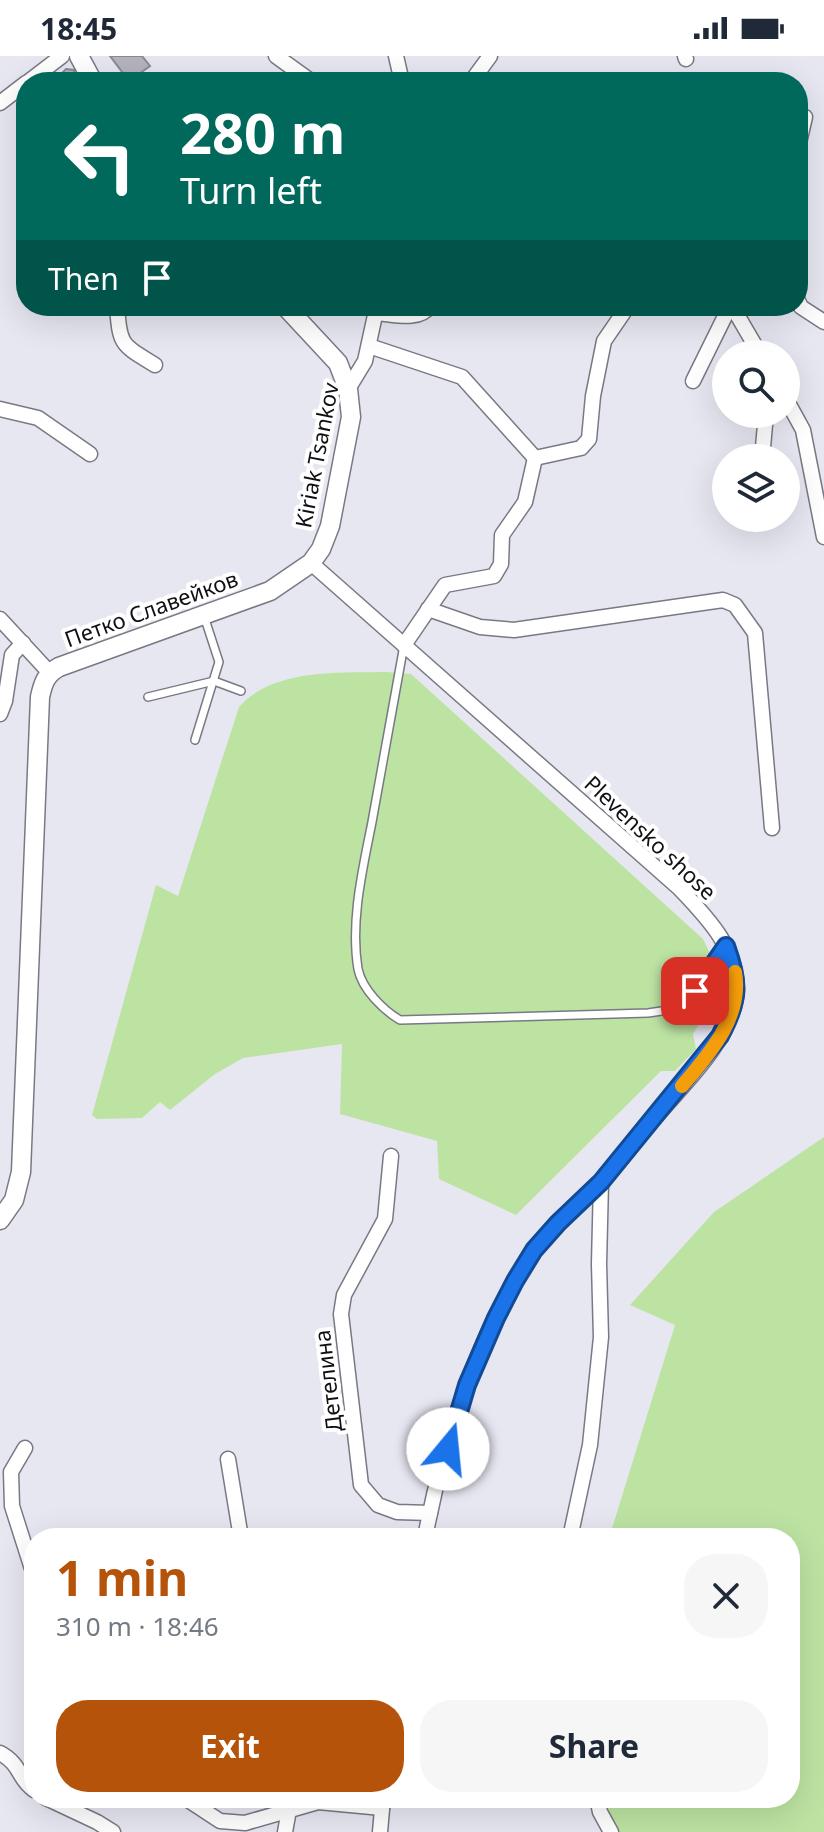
<!DOCTYPE html>
<html lang="en">
<head>
<meta charset="utf-8">
<style>
  :root { --surface:#fff; --page:#f6f6f7; --text:#1f2937; --muted:#747a83; --accent:#b45309 }
  body { margin:0; font-family:"Noto Sans",sans-serif; background:var(--page); color:var(--text); height:100vh; display:flex; flex-direction:column; font-size:30px; white-space:nowrap }
  * { box-sizing:border-box; margin:0 }
  p { font-size:26px; color:var(--muted) }
  .icon { flex:none; width:44px; height:44px; fill:none; stroke:currentColor; stroke-width:2; stroke-linecap:round; stroke-linejoin:round }
  .map { position:relative; flex:1; overflow:hidden }
  .sheet { position:absolute; left:24px; top:1472px; width:776px; height:280px; display:flex; flex-direction:column; background:var(--surface); border-radius:32px; box-shadow:0 8px 32px #0002 }
  .sheet>* { flex:none }
  .banner { position:absolute; left:16px; top:16px; width:792px; height:244px; border-radius:32px; box-shadow:0 8px 32px #0002; background:#00695c; color:#fff; overflow:hidden }
  .buttons { position:absolute; left:712px; top:284px; display:grid; gap:16px }
  .buttons a { display:grid; place-items:center; width:88px; height:88px; border-radius:50%; background:var(--surface); box-shadow:0 8px 32px #0002; font-size:40px }
  .pin { position:absolute; display:grid; place-items:center; width:68px; height:68px; color:#fff; margin:-34px; border-radius:16px; box-shadow:0 4px 12px #0006 }
  .me { position:absolute; width:88px; margin:-44px; rotate:17deg; stroke-linejoin:round; filter:drop-shadow(0 0 6px #0008) }
  .turn { display:flex; align-items:center; gap:28px; height:168px; padding:0 32px; font-size:36px }
  .turn .icon { width:104px; height:104px; stroke-width:2.5 }
  .turn b { display:block; font-size:56px; line-height:68px }
  .then { display:flex; align-items:center; height:76px; padding:0 32px; background:#0003; gap:16px; font-size:30px }
  .round { display:grid; place-items:center; flex:none; width:84px; height:84px; border-radius:32px; background:var(--page) }
  .head { display:flex; align-items:center; justify-content:space-between; height:136px; padding:0 32px }
  h1 { font-size:48px; font-weight:700; line-height:60px; color:var(--accent) }
  .cta { display:flex; gap:16px; margin-top:auto; padding:16px 32px }
  .cta a { flex:1; height:92px; border-radius:32px; background:var(--accent); color:#fff; font-size:32px; font-weight:700; line-height:92px; text-align:center }
  .cta a+a { background:var(--page); color:var(--text) }
  .status { display:flex; justify-content:space-between; align-items:center; height:56px; padding:0 40px; background:var(--surface); direction:ltr }
  .status svg { height:22px; fill:currentColor }
  .map>svg:first-child { display:block }
</style>
</head>
<body>
<div class="status"><b>18:45</b><svg viewBox="0 0 49 12"><path d="M0 12V9h3v3zM5 12V6h3v6zM10 12V3h3v9zM15 12V0h3v12zM26 1h20v11H26zM47 4h2v5h-2z"/></svg></div>
<div class="map">
<svg width="824" height="1776" viewBox="0 0 824 1776">
  <rect width="100%" height="100%" fill="#e7e7f2"/>
  <g fill="#bde3a3">
    <path d="M387 616 411 618 703 883 718 914 712 932 719 934 693 978 696 993 675 1015H661L516 1159 439 1123 437 1085 340 1058 342 988 243 1002 215 1018 170 1054 160 1046 142 1062 97 1063 92 1059 156 829 178 840 239 651C273 612 340 617 387 616Z"/>
    <polygon points="824,1081 824,1776 605,1776 600,1742 790,1742 790,1482 609,1482 675,1269 630,1249 714,1156"/>
  </g>
  <g fill="#b4b3be" stroke="#8b8b95" stroke-width="2">
    <polygon points="110,0 142,0 150,10 129,25"/>
    <polygon points="66,13 74,14 75,22 69,26 60,26 57,22"/>
  </g>
  <g fill="none" stroke-linecap="round" stroke-linejoin="round">
    <defs>
      <g id="service">
        <path d="M404 589C393 648 383 707 372 766 363 812 350 865 358 913 362 933 383 954 400 964L648 957 675 953 695 935 725 891"/>
        <polyline points="148,641 214,625 241,635"/>
        <polyline points="195,684 219,606 204,560"/>
      </g>
      <g id="minor">
        <polyline points="276,0 312,26"/>
        <polyline points="396,0 402,26"/>
        <polyline points="685,0 686,3"/>
        <polyline points="28,26 62,0"/>
        <polyline points="471,26 490,0"/>
        <polyline points="0,47 26,27"/>
        <polyline points="798,91 805,61"/>
        <polyline points="798,245 801,251 824,266"/>
        <path d="M117 250C120 290 121 288 155 309"/>
        <polyline points="732,250 760,298"/>
        <path d="M375 257C393 258 419 266 430 250"/>
        <polyline points="369,290 462,321 535,402"/>
        <polyline points="693,325 730,250"/>
        <polyline points="348,333 365,305 377,250"/>
        <polyline points="786,343 803,374 824,481"/>
        <polyline points="0,353 38,362 90,398"/>
        <polyline points="535,402 581,392 589,383 593,340 604,285 628,250"/>
        <polyline points="762,402 766,358"/>
        <path d="M311 507 679 832C707 861 742 897 736 941 731 984 679 1033 652 1065 635 1085 619 1106 602 1126 580 1149 553 1168 534 1195 481 1267 441 1394 425 1482"/>
        <polyline points="428,553 480,571 514,574 723,544 735,549 755,577 772,772"/>
        <polyline points="0,563 49,616"/>
        <polyline points="404,589 445,529 494,520 501,508 502,479 525,446 535,402"/>
        <polyline points="0,658 5,645 12,599 23,587"/>
        <polyline points="391,1100 385,1163 344,1239 341,1258 361,1429 378,1449 397,1456 430,1457"/>
        <polyline points="25,1392 11,1416 12,1450 34,1519"/>
        <polyline points="228,1403 241,1482"/>
        <polyline points="570,1482 590,1389 601,1281 599,1208 601,1126"/>
        <path d="M0 1697C22 1709 17 1722 34 1734"/>
        <polyline points="46,1742 97,1766 113,1776"/>
        <polyline points="185,1742 220,1765 245,1767 318,1746 382,1752"/>
        <polyline points="597,1742 600,1756 611,1776"/>
        <polyline points="285,1776 289,1754"/>
        <polyline points="380,1776 383,1742"/>
      </g>
      <g id="tertiary">
        <polyline points="79,0 93,26"/>
        <path d="M0 1164 14 1144 21 1116 40 641C43 627 46 618 59 611L270 535 311 507 321 493 330 470 351 361 348 333 338 307 285 250"/>
      </g>
    </defs>
    <use href="#service" stroke="#7a7983" stroke-width="10"/>
    <use href="#minor" stroke="#7a7983" stroke-width="17"/>
    <use href="#tertiary" stroke="#7a7983" stroke-width="21"/>
    <use href="#service" stroke="#fff" stroke-width="7"/>
    <use href="#minor" stroke="#fff" stroke-width="14"/>
    <use href="#tertiary" stroke="#fff" stroke-width="18"/>
  </g>
  <g fill="none" stroke-linecap="round" stroke-linejoin="round">
    <defs>
      <path id="route" d="M448 1393 467 1329 496 1262 515 1225 534 1194 558 1167 601 1126 720 980C739 943 740 929 726 890L695 935"/>
    </defs>
    <use href="#route" stroke="#114b97" stroke-width="20"/>
    <use href="#route" stroke="#1a73e8" stroke-width="14"/>
    <path stroke="#f59e0b" stroke-width="14" d="M682 1030C709 998 743 961 735 916"/>
  </g>
  <g text-anchor="middle" dominant-baseline="central" stroke-width="8" stroke-linejoin="round" paint-order="stroke">
    <g font-size="22" fill="#101014" stroke="#fff">
      <text transform="translate(316 399) rotate(-79)">Kiriak Tsankov</text>
      <text transform="translate(151 552) rotate(-20)">Петко Славейков</text>
      <text transform="translate(651 781) rotate(43)">Plevensko shose</text>
      <text transform="translate(327 1325) rotate(-97)">Детелина</text>
    </g>
  </g>
</svg>
<div class="buttons">
<a><svg class="icon" aria-label="search" viewBox="0 0 24 24"><circle cx="10" cy="10" r="6"/><path d="M15 15l6 6"/></svg></a>
<a><svg class="icon" aria-label="layers" viewBox="0 0 24 24"><path d="M12 4l9 5-9 5-9-5zM3 14l9 5 9-5"/></svg></a>
</div>
<div class="pin" style="left:695px;top:935px;background:#d93025"><svg class="icon" aria-label="arrive" viewBox="0 0 24 24"><path d="M6 21V4h12l-3 4 3 4H6"/></svg></div>
<svg class="me" style="left:448px;top:1393px" viewBox="-20 -20 40 40"><circle r="19" fill="#fff"/><path d="M0-13L10 11 0 6-10 11z" fill="#1a73e8"/></svg>
<div class="banner">
<div class="turn"><svg class="icon" aria-label="left" viewBox="0 0 24 24"><path d="M17 20v-9H6M10 6l-5 5 5 5"/></svg><div><b>280 m</b>Turn left</div></div>
<div class="then">Then<svg class="icon" aria-label="arrive" viewBox="0 0 24 24"><path d="M6 21V4h12l-3 4 3 4H6"/></svg></div>
</div>
<section class="sheet">
<div class="head"><div><h1>1 min</h1><p>310 m · 18:46</p></div><a class="round"><svg class="icon" aria-label="close" viewBox="0 0 24 24"><path d="M6 6l12 12M18 6L6 18"/></svg></a></div>
<div class="cta"><a>Exit</a><a>Share</a></div>
</section>
</div>
</body>
</html>
